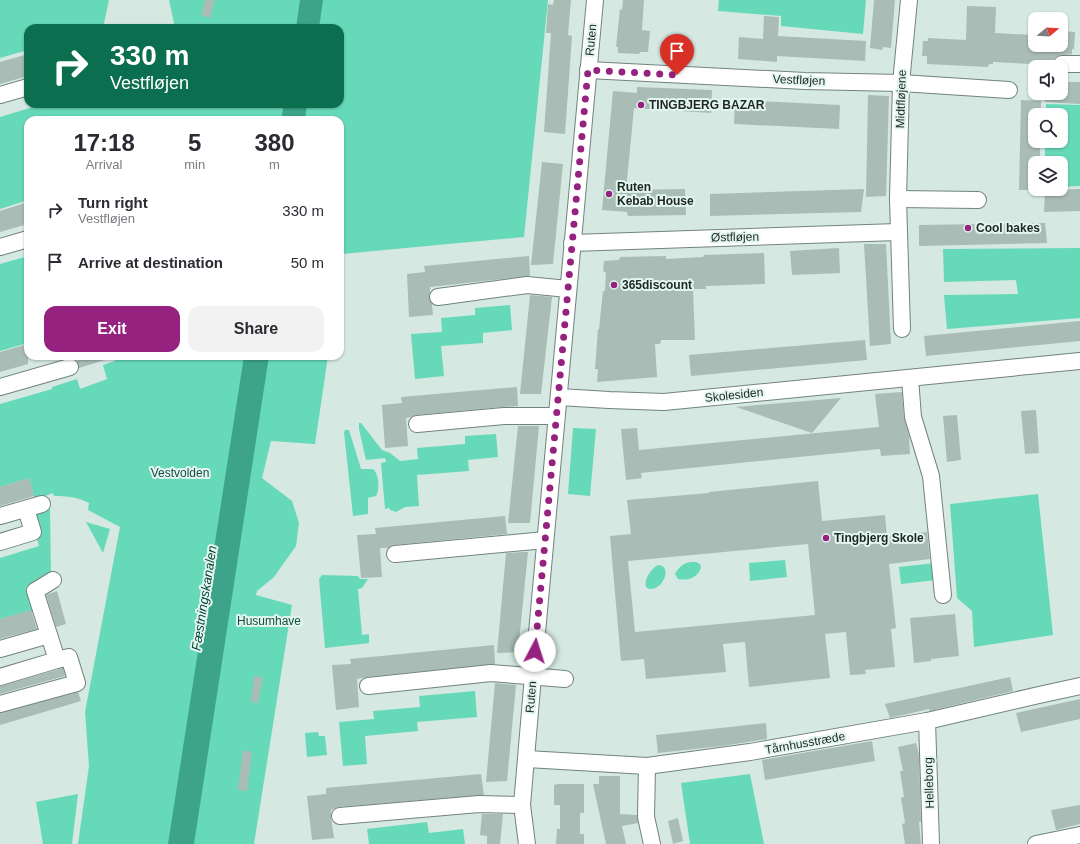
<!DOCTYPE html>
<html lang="en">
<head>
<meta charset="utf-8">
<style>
  :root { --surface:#fff; --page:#f2f2f3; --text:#2b2b33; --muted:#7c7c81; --accent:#96227f }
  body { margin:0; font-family:Helvetica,sans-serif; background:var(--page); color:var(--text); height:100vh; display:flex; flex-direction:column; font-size:15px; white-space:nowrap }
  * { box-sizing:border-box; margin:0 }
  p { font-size:13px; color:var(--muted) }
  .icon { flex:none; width:22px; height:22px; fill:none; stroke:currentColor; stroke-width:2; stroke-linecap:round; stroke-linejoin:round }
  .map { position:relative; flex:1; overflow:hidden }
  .sheet { position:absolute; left:24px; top:116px; width:320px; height:244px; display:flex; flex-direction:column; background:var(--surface); border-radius:12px; box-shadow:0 1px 3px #0004 }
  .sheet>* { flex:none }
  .hud { position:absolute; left:24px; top:24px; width:320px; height:84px; border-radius:12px; box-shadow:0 1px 3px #0004; background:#0b6e4f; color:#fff; overflow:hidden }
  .needle { width:26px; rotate:72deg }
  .controls { position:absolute; left:1028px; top:12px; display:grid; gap:8px }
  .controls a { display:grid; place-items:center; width:40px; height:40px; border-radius:8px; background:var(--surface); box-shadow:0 1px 3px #0004; font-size:20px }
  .pin { position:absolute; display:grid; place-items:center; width:34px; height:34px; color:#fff; margin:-41px -17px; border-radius:50% 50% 50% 0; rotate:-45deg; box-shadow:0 0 4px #0007 }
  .pin .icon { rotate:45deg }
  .me { position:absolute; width:44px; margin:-22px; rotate:5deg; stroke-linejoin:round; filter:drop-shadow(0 0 3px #0008) }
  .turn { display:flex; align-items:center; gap:14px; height:84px; padding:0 20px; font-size:18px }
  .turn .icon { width:52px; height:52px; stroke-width:2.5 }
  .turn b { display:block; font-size:28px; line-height:34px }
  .eta { display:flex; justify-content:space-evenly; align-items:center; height:68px; text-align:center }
  .eta b { font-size:24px; font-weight:600; line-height:28px }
  .action { display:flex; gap:8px; margin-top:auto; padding:8px 20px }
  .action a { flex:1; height:46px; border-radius:12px; background:var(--accent); color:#fff; font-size:16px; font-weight:600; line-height:46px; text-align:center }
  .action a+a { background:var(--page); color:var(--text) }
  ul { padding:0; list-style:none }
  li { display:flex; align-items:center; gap:12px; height:52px; padding:0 20px }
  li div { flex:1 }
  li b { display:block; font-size:15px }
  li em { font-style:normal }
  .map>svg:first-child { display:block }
</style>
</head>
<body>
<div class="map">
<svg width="1080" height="844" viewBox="0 0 1080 844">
  <rect width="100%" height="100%" fill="#d5e8e2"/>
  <g fill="#66d9b9">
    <polygon points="0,0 109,0 103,28 28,28 28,50 0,58"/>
    <polygon points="169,0 548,0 524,237 342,254 340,266 340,120 28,120 28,200 0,209 0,117 43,104 340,104 340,28 172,28 174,23"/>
    <polygon points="719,0 866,0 863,34 781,26 781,16 718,11"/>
    <polygon points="1046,104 1080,105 1080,186 1061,187 1061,163 1045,163 1045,141 1061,141 1061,115 1046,115"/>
    <polygon points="1080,248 1080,318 947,329 944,295 1018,294 1016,280 944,282 943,249"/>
    <polygon points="28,256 28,343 0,351 0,264"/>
    <polygon points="510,305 512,330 483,333 483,343 441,346 444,376 415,379 411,334 442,332 441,318 475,315 475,308"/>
    <path d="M113 356H328L315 444 271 441 262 478 292 501 299 523 296 546 274 577 257 591 256 595 292 605 254 844H78L89 766 85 712 120 527 88 510 89 503C78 497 67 496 54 496L53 493 35 500 29 478 0 487V404L52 389V387L77 379 80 389 107 379 103 365 115 361Z"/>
    <polygon points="359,423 361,423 382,450 390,453 400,461 418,459 417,448 465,444 465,436 496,434 498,457 468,460 469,471 417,475 419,506 405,507 396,512 390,510 389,508 385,509 381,463 386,462 385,458 366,460 359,429"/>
    <polygon points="573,428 596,429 590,496 568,494"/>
    <path d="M345 430H349L361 469H373C379 474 380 489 376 496L368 498V514L353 516 344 432Z"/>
    <polygon points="1038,494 1053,635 974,647 972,611 957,598 950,504"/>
    <polygon points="50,506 51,578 35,611 30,613 29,611 0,619 0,558 39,546 30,511"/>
    <polygon points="86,522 110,529 103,553"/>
    <polygon points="785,560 787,577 750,581 749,563"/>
    <path d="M691 562H696L700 564 701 568C697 578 688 581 678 579L675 574C679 567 683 563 691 562Z"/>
    <polygon points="935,563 936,580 901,584 899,567"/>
    <path d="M658 565C673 566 663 589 651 589 639 589 649 569 658 565Z"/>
    <polygon points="322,575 358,576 360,579 368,579 362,588 358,589 362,635 369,634 369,643 325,648 319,579"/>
    <polygon points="475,691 477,717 417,722 418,731 365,736 367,764 343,766 339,722 374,719 373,711 420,707 419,696"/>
    <polygon points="318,732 319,736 325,736 327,755 307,757 305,733"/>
    <polygon points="750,774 764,844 690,844 681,783"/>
    <polygon points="78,794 72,844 43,844 36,802"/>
    <polygon points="427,822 429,833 463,829 465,844 369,844 367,829"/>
  </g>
  <g fill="#3da489">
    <polygon points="300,0 323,0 319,28 296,28"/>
    <polygon points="284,104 307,104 305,120 281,120"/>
    <polygon points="244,356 269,356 194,844 168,844"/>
  </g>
  <g fill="#aabcb6" fill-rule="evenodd">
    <polygon points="205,0 215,0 210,18 201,15"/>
    <polygon points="554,0 571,0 568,35 572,36 565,134 544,132 551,33 546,33 548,4 553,5"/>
    <polygon points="623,0 644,0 642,30 650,31 648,52 640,52 639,54 618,53 618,47 616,47 620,9 622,10"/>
    <polygon points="874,0 895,0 891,48 883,47 882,50 870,48"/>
    <polygon points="967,6 996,7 995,33 1035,35 1035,45 1061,45 1061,31 1075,32 1074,49 1072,49 1072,54 1058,56 1052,61 1052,65 993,62 993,64 989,64 988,67 927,64 927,56 922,56 923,41 928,41 928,38 966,40"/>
    <polygon points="764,16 779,17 778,36 866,41 865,61 777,56 777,62 738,59 739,37 763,39"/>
    <polygon points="28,54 28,76 0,84 0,62"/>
    <polygon points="1061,82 1080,82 1080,104 1045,102 1046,93 1061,93"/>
    <polygon points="637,87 712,90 711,113 634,108 626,190 685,189 686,215 628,216 627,212 602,210 613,91 637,93"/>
    <polygon points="868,95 889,96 886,196 866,197"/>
    <polygon points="735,100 840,105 839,129 734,124"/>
    <polygon points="1021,100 1041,101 1041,115 1035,115 1035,141 1040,141 1040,163 1035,163 1035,190 1019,190"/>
    <polygon points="542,162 563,164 553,264 531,265"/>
    <polygon points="864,189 861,212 710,216 710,194"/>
    <polygon points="1080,189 1080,211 1044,212 1045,190"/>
    <polygon points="28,202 28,224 0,232 0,211"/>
    <polygon points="1045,223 1047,243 919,246 919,225"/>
    <polygon points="864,244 886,244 891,344 870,346"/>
    <polygon points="839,248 840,273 792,275 790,251"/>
    <polygon points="764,253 765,284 706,286 706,289 693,289 695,340 661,340 660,344 655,344 657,377 597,382 598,369 595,369 598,329 599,329 603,291 605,291 606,273 603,271 604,261 619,260 620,257 666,256 666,259 703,257 704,255"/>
    <polygon points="529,256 530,276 430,287 430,292 429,298 432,304 433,315 409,317 407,274 425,272 424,266"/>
    <polygon points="530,295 552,297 541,394 520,394"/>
    <polygon points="1080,321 1080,341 926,356 924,336"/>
    <polygon points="865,340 867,360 691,376 689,355"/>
    <polygon points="28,344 28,364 0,372 0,352"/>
    <polygon points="69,356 111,356 111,358 79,368 77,360 70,358"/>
    <polygon points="517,387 518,406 503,407 416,415 411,417 406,418 408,446 385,448 382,405 402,403 401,397"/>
    <polygon points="902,392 904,418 909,435 910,454 881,456 880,449 809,456 641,473 642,478 626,480 621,429 637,428 639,450 879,427 875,394"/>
    <polygon points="841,398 812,433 736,407"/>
    <polygon points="1036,410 1039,453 1025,454 1021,411"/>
    <polygon points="957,415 961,460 947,462 943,416"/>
    <polygon points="518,426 539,426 530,523 508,523"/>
    <polygon points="29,478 34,496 0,506 0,487"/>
    <path d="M818 481 822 521 885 515 887 537 927 532 930 559 889 564 896 628 891 629 895 667 865 670 866 674 850 675 846 632 825 634 830 678 749 687 745 642 723 644 726 672 646 679 644 659 621 661 610 536 631 534 627 500 709 493V492ZM808 544 815 615 635 632 628 561Z"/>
    <polygon points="505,516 507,534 394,545 388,548 380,548 382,577 361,578 357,535 376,534 375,528"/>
    <polygon points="523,552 528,552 518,652 497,653 506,553"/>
    <polygon points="57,591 66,624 56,627 46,595"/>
    <polygon points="31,610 37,629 0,639 0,619"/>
    <polygon points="955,614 959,656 931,659 931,661 914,663 910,618"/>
    <polygon points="494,645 495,664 367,677 357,679 359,707 336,710 332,665 351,664 350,659"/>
    <polygon points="63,668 65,676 0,694 0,686"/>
    <polygon points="254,676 263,677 258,703 251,702"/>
    <polygon points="1010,677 1013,691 930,711 929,709 890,718 885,704"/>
    <polygon points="495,683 516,685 507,781 486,782"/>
    <polygon points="78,692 81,701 0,725 0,713"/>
    <polygon points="1080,699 1080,719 1021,732 1016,713"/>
    <polygon points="766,723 767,739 722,746 658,753 656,735"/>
    <polygon points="872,741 875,761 765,780 762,760"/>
    <polygon points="916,743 919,755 921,822 919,822 921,844 905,844 902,824 905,823 901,798 904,797 900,771 903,771 898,747"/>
    <polygon points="243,750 252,752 247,791 238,790"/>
    <polygon points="481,774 484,795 339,807 331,810 331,817 334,838 312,840 307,796 326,794 326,788"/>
    <polygon points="599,776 620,776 620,814 637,815 638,823 622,826 626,844 606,844 593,784 599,784"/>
    <polygon points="558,784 584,784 584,813 580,813 580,834 584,834 584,844 556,844 557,829 560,829 560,805 554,805 554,785"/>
    <polygon points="1080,805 1080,824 1056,830 1051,810"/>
    <polygon points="482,814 503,814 500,844 487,844 487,836 480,835"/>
    <polygon points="678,818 683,841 673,844 668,821"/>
  </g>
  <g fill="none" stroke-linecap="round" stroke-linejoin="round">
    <defs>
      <g id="minor">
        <polyline points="1062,64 1080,64"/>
        <polyline points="588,70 805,81 901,83 1009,90"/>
        <polyline points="0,95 28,87"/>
        <polyline points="898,199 978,200"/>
        <polyline points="572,243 898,232"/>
        <polyline points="0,247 28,239"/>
        <polyline points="438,297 527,285 568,289"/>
        <polyline points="902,329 898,199 901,83 909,0"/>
        <polyline points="910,378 913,417 931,476 943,595"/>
        <polyline points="0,387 70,367"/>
        <polyline points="559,397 609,400 664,402 1080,361"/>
        <polyline points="417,424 504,416 556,416"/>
        <polyline points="0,516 42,504"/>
        <polyline points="0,542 33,532 26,509"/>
        <polyline points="395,554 545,540"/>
        <polyline points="0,649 49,635"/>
        <polyline points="0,677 57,660 35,591 53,580"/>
        <polyline points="368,686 491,673 565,679"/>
        <polyline points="0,704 77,683 69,657 57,660"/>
        <polyline points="927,721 931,844"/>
        <polyline points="527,759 647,766 750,752 927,721 1039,695 1080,686"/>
        <polyline points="647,766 646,817 652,844"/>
        <polyline points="340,816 479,804 522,805"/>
        <polyline points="527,844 522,805 533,676 595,0"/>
        <polyline points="1036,844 1080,835"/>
      </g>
    </defs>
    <use href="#minor" stroke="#72837d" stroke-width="18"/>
    <use href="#minor" stroke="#fff" stroke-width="16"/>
  </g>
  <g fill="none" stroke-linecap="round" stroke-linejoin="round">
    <polyline stroke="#96227f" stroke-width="7" stroke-dasharray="0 12.6" points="535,651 588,70 677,75"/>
  </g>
  <g fill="#96227f" stroke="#e2f6ef" stroke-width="1.5">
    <circle cx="641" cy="105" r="4"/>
    <circle cx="609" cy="194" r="4"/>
    <circle cx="968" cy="228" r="4"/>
    <circle cx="614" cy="285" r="4"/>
    <circle cx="826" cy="538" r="4"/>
  </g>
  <g text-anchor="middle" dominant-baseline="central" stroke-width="4" stroke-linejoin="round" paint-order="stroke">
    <g font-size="12" fill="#1f2624" stroke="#e2f6ef">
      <text transform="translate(591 40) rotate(-85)">Ruten</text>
      <text transform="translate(799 80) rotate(2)">Vestfløjen</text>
      <text transform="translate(901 99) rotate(-88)">Midtfløjene</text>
      <text transform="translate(735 237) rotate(-1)">Østfløjen</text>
      <text transform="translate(734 395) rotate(-6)">Skolesiden</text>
      <text transform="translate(531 697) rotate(-86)">Ruten</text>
      <text transform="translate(805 743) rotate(-10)">Tårnhusstræde</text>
      <text transform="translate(929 783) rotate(-92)">Helleborg</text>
    </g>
    <g font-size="12" font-weight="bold" fill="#1f2624" stroke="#e2f6ef" text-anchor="start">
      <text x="649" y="105">TINGBJERG BAZAR</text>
      <text x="617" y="187">Ruten<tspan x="617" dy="14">Kebab House</tspan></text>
      <text x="976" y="228">Cool bakes</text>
      <text x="622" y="285">365discount</text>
      <text x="834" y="538">Tingbjerg Skole</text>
    </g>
    <g font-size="12" fill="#154e40" stroke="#e2f6ef">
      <text x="180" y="473">Vestvolden</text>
      <text x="269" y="621">Husumhave</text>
    </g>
    <g font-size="13" font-style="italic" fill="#003e31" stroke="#e2f6ef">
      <text transform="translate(204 598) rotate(-81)">Fæstningskanalen</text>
    </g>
  </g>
</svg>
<div class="controls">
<a><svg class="needle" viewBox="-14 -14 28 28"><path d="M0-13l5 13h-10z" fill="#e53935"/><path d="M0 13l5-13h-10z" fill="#7c7c81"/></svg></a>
<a><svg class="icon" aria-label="sound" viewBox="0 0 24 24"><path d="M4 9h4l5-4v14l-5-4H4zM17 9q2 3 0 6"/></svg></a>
<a><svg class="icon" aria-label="search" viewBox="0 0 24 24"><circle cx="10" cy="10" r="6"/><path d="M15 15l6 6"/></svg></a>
<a><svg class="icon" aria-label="layers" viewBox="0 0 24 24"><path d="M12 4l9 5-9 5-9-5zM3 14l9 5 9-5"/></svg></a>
</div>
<div class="pin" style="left:677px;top:75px;background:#d93025"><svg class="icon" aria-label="arrive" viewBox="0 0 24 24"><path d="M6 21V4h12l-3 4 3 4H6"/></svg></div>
<svg class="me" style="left:535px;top:651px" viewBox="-20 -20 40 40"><circle r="19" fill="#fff"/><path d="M0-13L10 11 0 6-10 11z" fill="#96227f"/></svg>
<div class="hud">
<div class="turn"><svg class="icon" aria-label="right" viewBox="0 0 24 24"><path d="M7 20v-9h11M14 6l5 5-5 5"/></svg><div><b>330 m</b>Vestfløjen</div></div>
</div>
<section class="sheet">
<div class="eta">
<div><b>17:18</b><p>Arrival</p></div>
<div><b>5</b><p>min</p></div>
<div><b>380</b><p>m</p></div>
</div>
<ul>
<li><svg class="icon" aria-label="right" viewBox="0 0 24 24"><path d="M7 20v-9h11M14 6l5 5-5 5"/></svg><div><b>Turn right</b><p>Vestfløjen</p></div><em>330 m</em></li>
<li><svg class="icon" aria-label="arrive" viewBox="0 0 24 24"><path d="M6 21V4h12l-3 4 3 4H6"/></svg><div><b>Arrive at destination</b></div><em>50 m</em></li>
</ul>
<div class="action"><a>Exit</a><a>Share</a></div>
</section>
</div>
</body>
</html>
